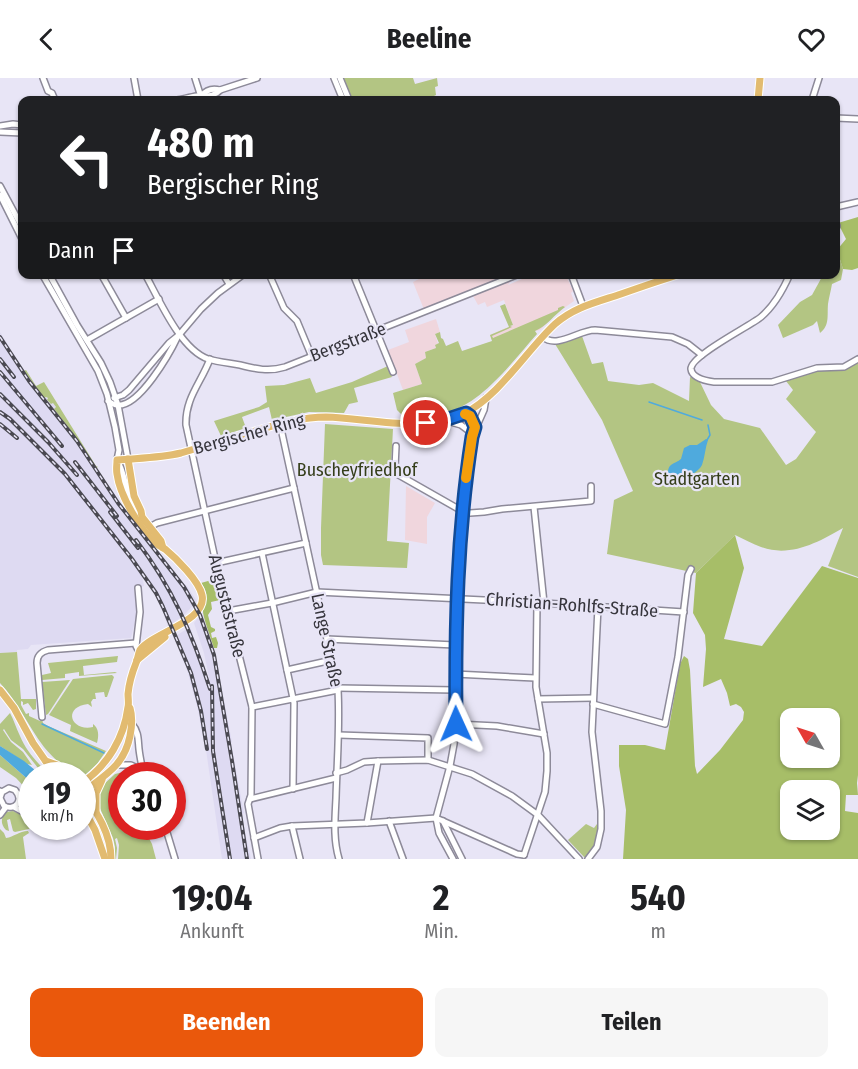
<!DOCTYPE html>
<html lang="de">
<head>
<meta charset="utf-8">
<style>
  :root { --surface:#fff; --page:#f6f6f6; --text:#202124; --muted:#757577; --accent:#ea580c }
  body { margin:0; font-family:"Fira Sans Condensed",sans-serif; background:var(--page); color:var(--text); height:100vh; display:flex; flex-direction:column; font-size:22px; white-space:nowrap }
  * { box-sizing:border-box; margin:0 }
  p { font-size:20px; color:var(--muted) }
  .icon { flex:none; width:33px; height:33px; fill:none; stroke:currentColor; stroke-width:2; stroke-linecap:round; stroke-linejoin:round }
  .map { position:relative; height:781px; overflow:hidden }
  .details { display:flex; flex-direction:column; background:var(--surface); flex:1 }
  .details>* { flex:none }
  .guide { position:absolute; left:18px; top:18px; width:822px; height:183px; border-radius:12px; box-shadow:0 2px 4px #0004; background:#202124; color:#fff; overflow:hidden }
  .needle { width:39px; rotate:309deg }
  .buttons { position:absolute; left:780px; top:630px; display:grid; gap:12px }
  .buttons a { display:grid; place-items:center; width:60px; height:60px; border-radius:12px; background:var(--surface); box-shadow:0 2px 4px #0004; font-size:30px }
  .speed { position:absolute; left:18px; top:684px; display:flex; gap:12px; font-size:30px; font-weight:700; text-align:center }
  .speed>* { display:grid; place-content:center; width:78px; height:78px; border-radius:50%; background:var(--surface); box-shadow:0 2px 4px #0004; line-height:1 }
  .speed small { font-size:15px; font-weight:400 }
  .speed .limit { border:9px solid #d22; background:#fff; color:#111 }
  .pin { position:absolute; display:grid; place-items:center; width:51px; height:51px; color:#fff; margin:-26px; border:3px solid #fff; border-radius:50%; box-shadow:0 2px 6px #0007 }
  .me { position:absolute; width:66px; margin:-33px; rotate:359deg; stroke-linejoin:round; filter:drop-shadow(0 0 4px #0008) }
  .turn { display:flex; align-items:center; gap:21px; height:126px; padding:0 30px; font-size:27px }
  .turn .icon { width:78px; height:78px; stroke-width:2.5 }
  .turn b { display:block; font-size:42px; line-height:51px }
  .then { display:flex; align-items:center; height:57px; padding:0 30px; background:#0003; gap:12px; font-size:22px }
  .eta { display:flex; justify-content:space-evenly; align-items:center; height:102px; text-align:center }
  .eta b { font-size:36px; font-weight:700; line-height:42px }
  .primary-button { display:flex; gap:12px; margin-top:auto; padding:12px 30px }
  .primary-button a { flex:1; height:69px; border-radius:12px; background:var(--accent); color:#fff; font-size:24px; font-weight:700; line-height:69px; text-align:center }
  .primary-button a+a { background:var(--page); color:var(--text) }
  header { display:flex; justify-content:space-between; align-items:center; height:78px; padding:0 30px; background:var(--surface); font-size:27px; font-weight:700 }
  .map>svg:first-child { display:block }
</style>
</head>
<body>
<header><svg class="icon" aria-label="back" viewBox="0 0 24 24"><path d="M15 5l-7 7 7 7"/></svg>Beeline<svg class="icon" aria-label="heart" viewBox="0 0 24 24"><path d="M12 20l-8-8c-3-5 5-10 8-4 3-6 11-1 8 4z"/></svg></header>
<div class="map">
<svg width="858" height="781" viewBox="0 0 858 781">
  <rect width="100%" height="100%" fill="#e8e5f6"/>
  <g fill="#dedaf2">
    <polygon points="0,254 28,300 44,319 46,318 49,324 53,325 56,329 54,332 72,354 119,423 183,506 186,507 197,523 185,536 168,549 164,537 165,536 160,529 161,529 152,511 142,497 144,508 134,511 137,535 131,560 31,567 28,571 17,572 17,574 0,575"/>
    <polygon points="202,535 209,553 216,582 232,664 231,665 244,735 242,736 244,750 251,781 222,781 206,672 197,628 187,592 174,559 190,549 210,604 204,575 194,545"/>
  </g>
  <g fill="#f0d6dd">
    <polygon points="427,197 513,197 514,199 508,207 529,198 533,200 538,197 566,197 573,213 571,215 574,223 557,235 540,252 492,262 490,257 513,247 504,222 487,229 485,224 478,227 472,216 425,234 413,204"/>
    <polygon points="436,241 440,254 435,256 438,266 435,267 436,270 425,274 426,280 415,286 422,306 403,312 388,272 409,264 405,252"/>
    <polygon points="406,408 435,425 427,439 427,466 405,462"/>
  </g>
  <g fill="#b3c583">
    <polygon points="344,0 413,0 415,6 437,0 438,8 435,9 436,17 434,18 435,22 352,22"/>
    <path d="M836 172H837L843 191 841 202 832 206C831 212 829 219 828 226 827 238 830 247 820 255L817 243 813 247 783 260 778 247 800 224 812 217 823 197 836 196Z"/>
    <path d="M505 226 513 247 510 248 512 249 492 258 493 260 558 232V230L563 228 565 229C555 236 546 249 535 253L537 256C512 284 482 326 445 335 431 339 417 339 403 338L397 332 393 315 422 306 415 286 426 280 425 274 436 270 435 267 439 265 435 256 440 254 441 260 443 261 446 268 458 263 462 273 492 263 490 257 509 249 500 228Z"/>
    <path d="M582 258 592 286 603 284 608 303 639 307 653 305 689 323 690 299 699 302 711 327 724 341 760 350 786 387 796 381 816 354 786 321 793 312 786 303 819 291 844 290 858 281V499L828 488 843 450C819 464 790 480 761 469 753 466 744 461 735 457L696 495 607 476 614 422 633 413 602 342 555 266Z"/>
    <polygon points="388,288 392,299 354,310 358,324 349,326 344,335 309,334 272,342 269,329 242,339 246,350 221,358 214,343 259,329 267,324 265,308 284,307 310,300 316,315 352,304"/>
    <polygon points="26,292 36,308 44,304 96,388 98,389 96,390 72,354 54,331 56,329 53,325 51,326 47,322 48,320 46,319 44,320 24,293"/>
    <polygon points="325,346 393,351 387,463 409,465 407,490 323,487 321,477 321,450"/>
    <path d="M17 574 21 621H36V631L33 632 28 625 23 627V624L21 623V627L26 636 29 635V638L40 643 42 641 43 645 48 648 106 673 97 686 84 698 76 697 72 695 71 696C62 687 52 679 44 669 28 648 18 624 0 605V575Z"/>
    <polygon points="118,578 117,584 83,588 84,597 115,594 117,595 79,598 79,594 65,596 65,600 42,602 42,597 51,595 48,585"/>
    <path d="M112 597 114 599 107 619H105L104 614 95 615 96 621H93L91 624 92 629 88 626C62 629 71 654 93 649V646C99 650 99 658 97 665L70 653 71 647 49 637 73 601Z"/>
    <polygon points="70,602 48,636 46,637 42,604"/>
    <path d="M10 635C14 642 16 650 20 658 26 673 38 685 49 697H45L42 695 23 671 11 662 4 651 3 652 11 664 23 674 32 687 27 686 0 668V646Z"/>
    <polygon points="0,677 31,704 31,716 16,700 0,689"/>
    <polygon points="128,693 135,697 122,698 122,748 143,749 152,766 156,781 118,781 119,767 117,760 115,761 117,770 116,781 114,781 115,769 113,760 99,728 100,716 103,707 115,696"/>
    <path d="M13 733 31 741 32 748 38 749 15 754 13 753 10 741 7 742 9 753 6 752C0 746 1 739 6 734Z"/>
    <path d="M586 746 594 750 597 746 598 747C599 758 595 770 587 779H584L568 762Z"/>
    <path d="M0 751 4 755 6 760C14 759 19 753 28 753L29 755 23 759 26 781H0Z"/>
  </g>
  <g fill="#a7be68" fill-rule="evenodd">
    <polygon points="858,139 858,190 852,192 843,191 837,172 846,161 838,145"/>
    <path d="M735 457 744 490 724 561 762 568 822 488 858 500V697L857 705 858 717H846L845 733 858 735V781H623L626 732 619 688V667H645L665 672 680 586 684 578 688 581 690 592 695 688 697 696 720 672 743 642 744 634 741 629 736 626 730 628 727 615 721 601 703 609 706 571 705 557 693 535 696 495ZM830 640V680H790V640ZM830 712V752H790V712Z"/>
    <path d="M215 501 220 522 211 524 212 531 208 537 211 549 215 551V553L211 555 212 560 216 559 218 565 217 570H214C212 563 202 537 203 532 205 520 210 517 201 505Z"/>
  </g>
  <g fill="#4faadd">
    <path d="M706 361 708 362C705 370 705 379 702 387 696 398 676 405 668 395 668 385 675 386 681 381L684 370 690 367H697Z"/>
    <polygon points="0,668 24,683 41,697 32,698 31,704 0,677"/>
  </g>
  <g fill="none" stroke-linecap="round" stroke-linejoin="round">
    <g stroke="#4faadd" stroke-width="1.5">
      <polyline points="649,324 702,342"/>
      <polyline points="707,362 710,357 708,347"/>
      <polyline points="42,646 104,675"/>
    </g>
    <defs>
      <g id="minor">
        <polyline points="43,0 48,13 52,15 55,22"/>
        <polyline points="134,0 138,22"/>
        <polyline points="195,0 202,22"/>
        <polyline points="334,0 343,22"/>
        <polyline points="340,0 349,22"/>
        <path d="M201 18C206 12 213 10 220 12"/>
        <path d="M177 22C183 21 190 19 197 18 206 17 213 20 220 12L257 0"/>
        <polyline points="812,22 819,0"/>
        <polyline points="836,40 858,41"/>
        <polyline points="0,48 13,46 22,47"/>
        <polyline points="0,54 22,55"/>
        <polyline points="0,108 22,149"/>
        <polyline points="0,117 22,161"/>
        <polyline points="836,129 858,124"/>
        <polyline points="836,148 837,148"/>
        <path d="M42 196 98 293 107 316 115 349 119 372 117 382C127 397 126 429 142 439"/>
        <polyline points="49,196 77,247 101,285 110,304 118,327 128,381"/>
        <polyline points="101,196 126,240"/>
        <path d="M145 196C159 221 180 271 208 281 218 284 229 285 240 287 256 291 269 294 285 289L519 196"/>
        <polyline points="223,196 229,206"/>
        <polyline points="269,196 284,230 297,243 312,279"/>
        <polyline points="353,196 393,294"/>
        <polyline points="571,196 583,228"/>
        <path d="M790 196C783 212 774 228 761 239 750 248 690 278 691 291 692 300 707 303 714 304H772L817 290 844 289 858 281"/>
        <path d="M543 259C557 271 579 252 595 252L672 259 688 266 702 277"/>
        <polyline points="87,262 159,221"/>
        <path d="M210 281C201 305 185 320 186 347L216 485 252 629 251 717 248 726 258 781"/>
        <polyline points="114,320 123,317 129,312 169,265 179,257 201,231 218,215 244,196"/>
        <path d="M108 323C111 325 114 327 117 327 139 330 170 275 178 258"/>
        <polyline points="466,335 466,341 470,354"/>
        <polyline points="466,335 470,338 475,349"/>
        <polyline points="447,343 461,347 469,353"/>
        <path d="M280 346 338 612C340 648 337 684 336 720 335 741 333 761 339 781"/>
        <polyline points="396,368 395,390 397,396 462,433 470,435 484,434 502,431 591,423 591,408"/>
        <polyline points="534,429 544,525"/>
        <polyline points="150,449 157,445 294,410"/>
        <polyline points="262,475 294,625 293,711"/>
        <polyline points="216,485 306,465"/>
        <polyline points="138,510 140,534 136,568 138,572 141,575"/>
        <polyline points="228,533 272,525 317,514 544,525 684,534"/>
        <polyline points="327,561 455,567"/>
        <polyline points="287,592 332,582"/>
        <polyline points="455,596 535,600"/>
        <polyline points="338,610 455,612"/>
        <polyline points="538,621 593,620"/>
        <polyline points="593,626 665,646 678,579 688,497 691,491"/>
        <polyline points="252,629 338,612"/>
        <path d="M42 639 37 585C37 577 41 574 48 572L136 565"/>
        <path d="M132 646C139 654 138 662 139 671 140 680 142 689 144 698"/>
        <polyline points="456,646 497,648 544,656"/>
        <polyline points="339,657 428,660 428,682"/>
        <polyline points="117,687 131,687 143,693"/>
        <polyline points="336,695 347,692 364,684 378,683 428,682 472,696 512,718 538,737 579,781"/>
        <path d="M0 713 2 714 9 710 15 712C24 722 16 733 4 728L0 720 2 714"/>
        <polyline points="250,721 336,700"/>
        <polyline points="14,729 25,735 32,735"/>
        <polyline points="0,737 6,729"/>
        <polyline points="389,743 403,781"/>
        <polyline points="443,743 462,781"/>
        <polyline points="367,745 378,683"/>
        <polyline points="165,748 175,781"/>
        <polyline points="292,748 300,781"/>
        <polyline points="254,760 280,750 292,748 367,745 436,740 517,776 524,777"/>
        <polyline points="524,777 545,714 547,693 547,675 536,609 537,525"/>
        <polyline points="453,781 439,755 436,740 450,688 454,666 456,646 456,520 460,444 472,359 484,332 486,320"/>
        <polyline points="588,781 597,769 601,751 601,733 592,654 598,529"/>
      </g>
      <g id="major">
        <polyline points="758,22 760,0"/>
        <polyline points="128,381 134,418 141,433 142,439 161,463 163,470"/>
        <polyline points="137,582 165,559"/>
        <polyline points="0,612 14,630 33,665 56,698"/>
        <polyline points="46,683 57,687 69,698"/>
        <path d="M82 705C108 687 124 660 128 629 129 625 128 620 128 616 129 605 132 595 136 585 138 581 138 576 140 572 152 555 208 543 202 517 199 503 176 480 165 471 162 469 159 468 157 466 140 452 120 418 117 396 116 391 117 387 117 382 139 380 160 380 181 375 205 368 230 360 255 353 279 346 301 339 326 339 369 340 425 356 465 335 499 318 527 272 555 246 574 229 597 224 621 216 641 209 661 202 681 196"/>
        <path d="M82 714C97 734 111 756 111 781"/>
        <path d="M82 715C105 697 124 688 130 658 132 648 133 640 130 630"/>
        <polyline points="82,728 95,752 105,781"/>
        <polyline points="96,734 96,715 102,702"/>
      </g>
    </defs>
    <use href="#minor" stroke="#8d8a99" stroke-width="8"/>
    <use href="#major" stroke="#fff" stroke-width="9"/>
    <use href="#minor" stroke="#fff" stroke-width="5"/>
    <use href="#major" stroke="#e2bb70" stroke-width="7"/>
    <defs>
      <g id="rail">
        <polyline points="0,259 29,303 77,363 118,425 184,509 200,537 214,577 232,683 247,781"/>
        <polyline points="0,281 14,299"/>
        <polyline points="0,294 62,368"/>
        <polyline points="0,316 48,364 77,397"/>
        <polyline points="0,334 10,341 65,396 132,481 156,515 163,529 191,595 201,633 207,671"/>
        <polyline points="0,346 17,360"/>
        <polyline points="75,384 117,438"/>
        <polyline points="110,434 138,470"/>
        <path d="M136 462C172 509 192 555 210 611"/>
        <polyline points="212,608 213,673 230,781"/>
      </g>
    </defs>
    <use href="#rail" stroke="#4a4951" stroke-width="4"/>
    <use href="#rail" stroke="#e8e5f6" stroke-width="1.5" stroke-dasharray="4.5" stroke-linecap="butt"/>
  </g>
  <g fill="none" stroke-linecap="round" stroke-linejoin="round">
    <defs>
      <path id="route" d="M426 345 445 342 466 335 470 338 475 349 472 359C457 455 455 549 456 646"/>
    </defs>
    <use href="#route" stroke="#114b97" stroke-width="15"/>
    <use href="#route" stroke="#1a73e8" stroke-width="10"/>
    <polyline stroke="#f59e0b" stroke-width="10" points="465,336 470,338 475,349 472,359 466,400"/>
  </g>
  <g text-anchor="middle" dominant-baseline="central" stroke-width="4.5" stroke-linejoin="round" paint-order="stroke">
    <g font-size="18" fill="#36353c" stroke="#e8e5f6">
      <text transform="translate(348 264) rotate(-21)">Bergstraße</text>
      <text transform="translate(249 356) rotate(-15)">Bergischer Ring</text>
      <text transform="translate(572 527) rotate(4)">Christian-Rohlfs-Straße</text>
      <text transform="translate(227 528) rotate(76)">Augustastraße</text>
      <text transform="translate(327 562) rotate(78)">Lange Straße</text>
    </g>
    <g font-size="18" fill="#353e1a" stroke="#e8e5f6">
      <text x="357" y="392">Buscheyfriedhof</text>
      <text x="697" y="401">Stadtgarten</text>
    </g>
  </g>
</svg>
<div class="buttons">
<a><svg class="needle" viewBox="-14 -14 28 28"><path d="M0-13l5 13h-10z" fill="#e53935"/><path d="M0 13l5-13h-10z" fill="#757577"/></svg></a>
<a><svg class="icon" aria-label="layers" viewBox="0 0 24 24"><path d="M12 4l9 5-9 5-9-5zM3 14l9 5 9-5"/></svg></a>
</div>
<div class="speed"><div>19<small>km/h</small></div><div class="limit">30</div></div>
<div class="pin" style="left:426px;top:345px;background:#d93025"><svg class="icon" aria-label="arrive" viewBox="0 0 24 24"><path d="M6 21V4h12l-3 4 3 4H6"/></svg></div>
<svg class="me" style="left:456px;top:646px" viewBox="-20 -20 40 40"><path d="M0-17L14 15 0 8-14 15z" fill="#1a73e8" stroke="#fff" stroke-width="4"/></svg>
<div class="guide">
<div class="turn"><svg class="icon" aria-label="left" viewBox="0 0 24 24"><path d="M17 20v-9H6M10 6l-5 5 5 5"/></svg><div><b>480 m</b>Bergischer Ring</div></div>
<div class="then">Dann<svg class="icon" aria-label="arrive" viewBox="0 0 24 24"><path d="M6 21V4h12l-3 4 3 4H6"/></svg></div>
</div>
</div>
<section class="details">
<div class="eta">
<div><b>19:04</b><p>Ankunft</p></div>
<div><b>2</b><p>Min.</p></div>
<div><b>540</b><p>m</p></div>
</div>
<div class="primary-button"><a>Beenden</a><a>Teilen</a></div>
</section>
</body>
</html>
